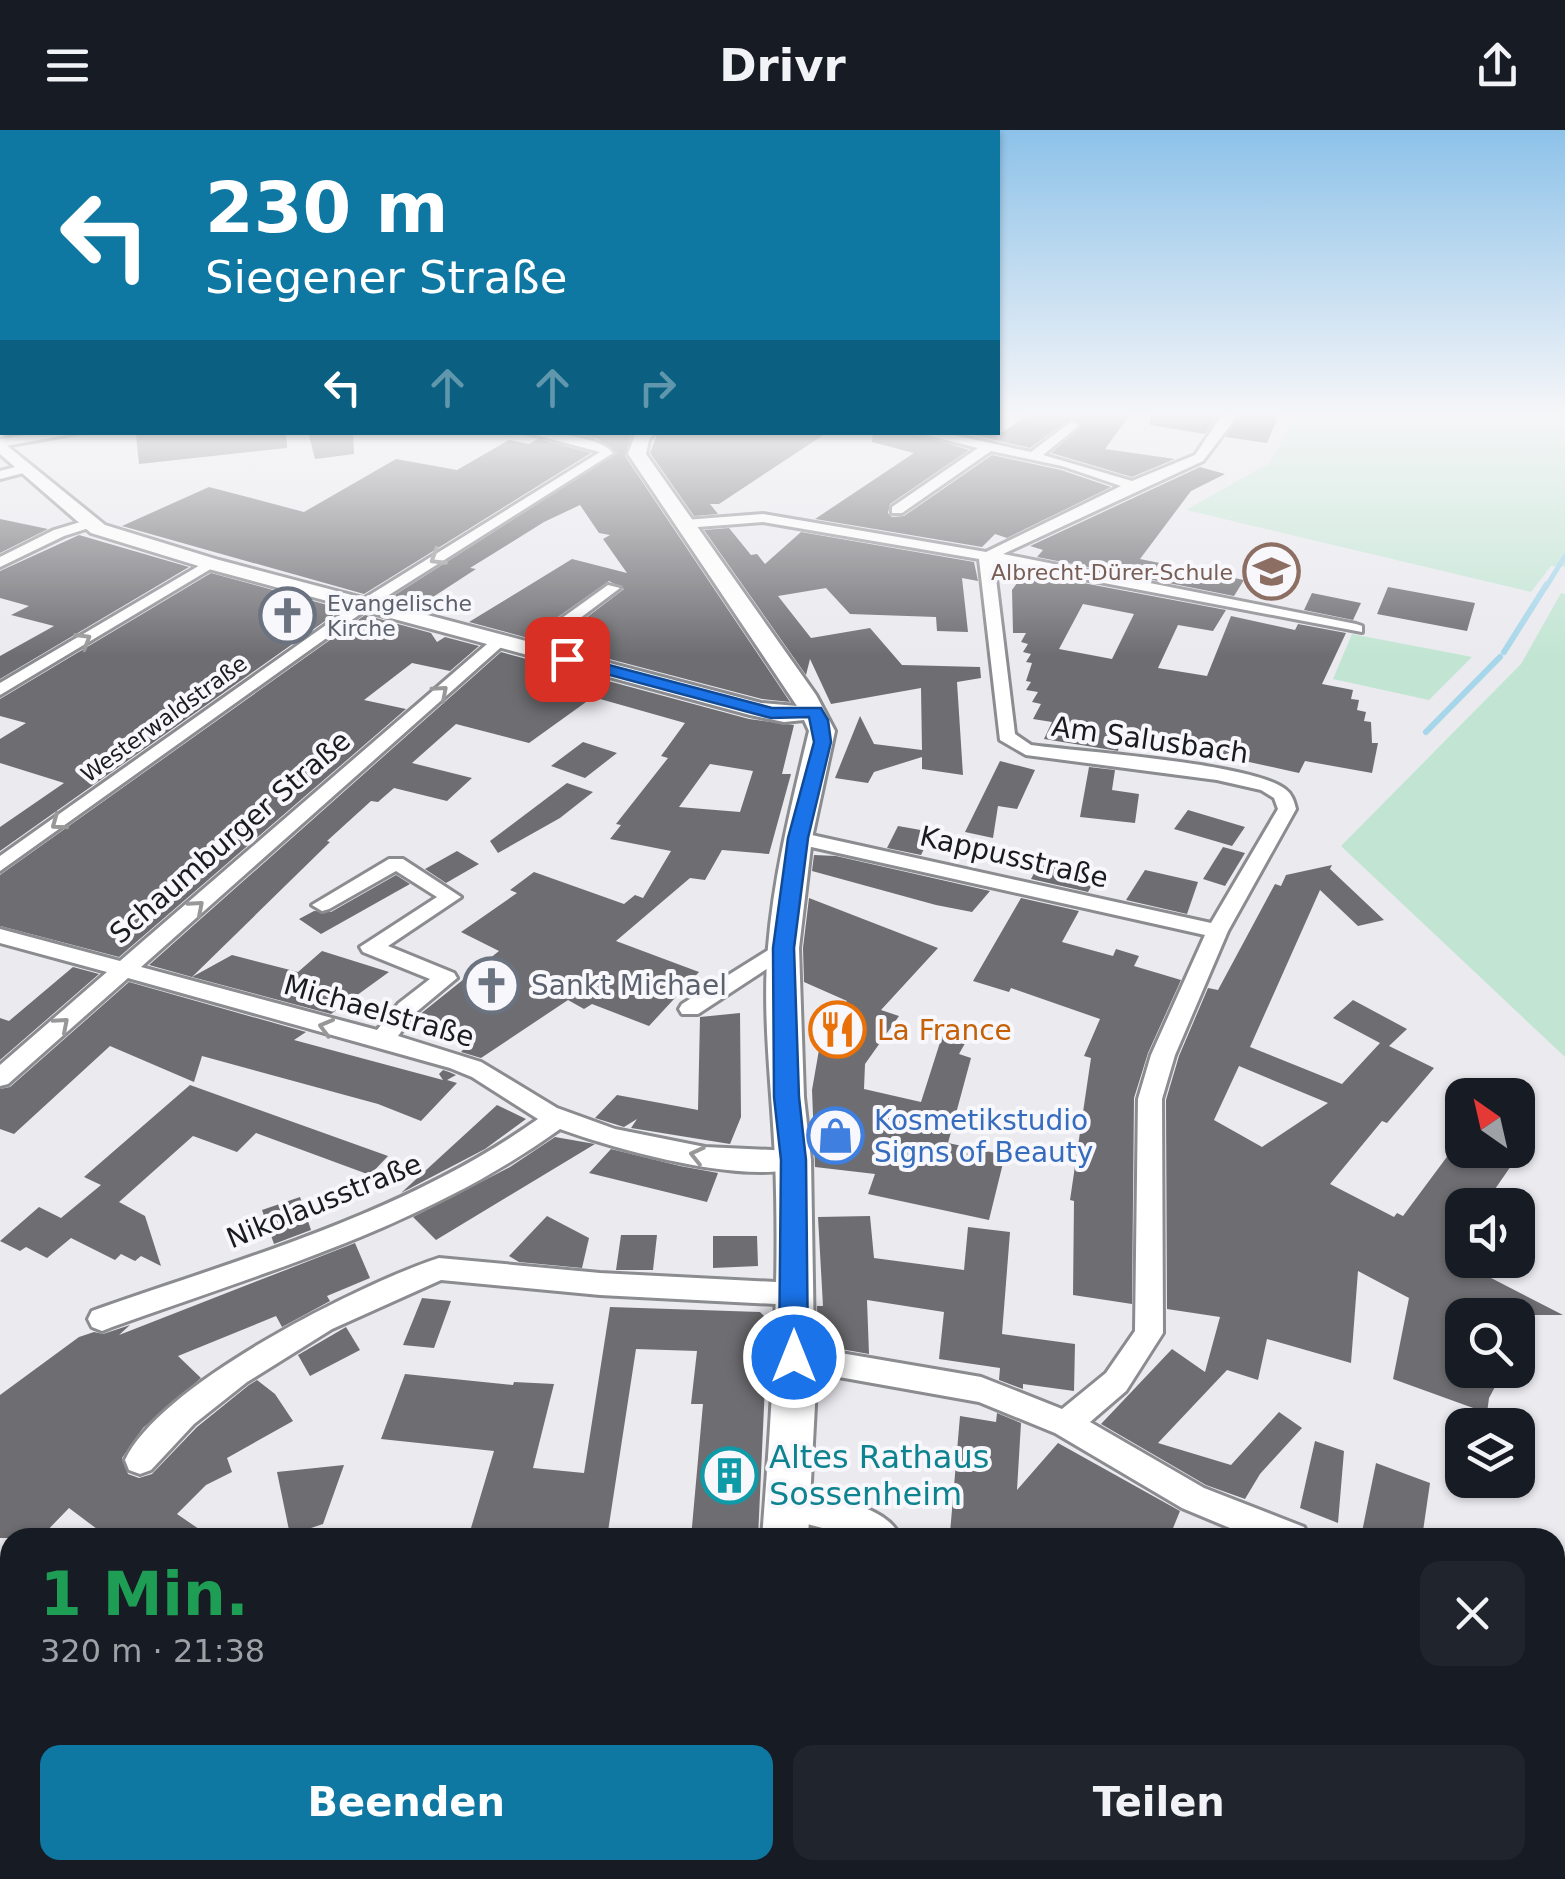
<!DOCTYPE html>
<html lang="de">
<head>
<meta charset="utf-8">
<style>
  :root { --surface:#171b24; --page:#20242c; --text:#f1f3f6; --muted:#9ea1a6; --accent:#0e78a3 }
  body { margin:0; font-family:"DejaVu Sans",sans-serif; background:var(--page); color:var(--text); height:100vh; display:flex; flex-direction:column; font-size:38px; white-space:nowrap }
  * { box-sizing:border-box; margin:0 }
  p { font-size:32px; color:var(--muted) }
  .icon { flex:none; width:55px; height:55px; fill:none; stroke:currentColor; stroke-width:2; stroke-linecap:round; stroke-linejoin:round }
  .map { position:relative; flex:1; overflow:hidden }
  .panel { position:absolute; left:0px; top:1398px; width:1565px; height:352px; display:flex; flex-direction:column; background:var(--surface); border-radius:30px 30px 0 0; box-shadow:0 2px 8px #0004 }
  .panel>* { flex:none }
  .top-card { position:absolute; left:0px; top:0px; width:1000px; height:305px; box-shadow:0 2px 8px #0004; background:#0e78a3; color:#fff; overflow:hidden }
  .needle { width:65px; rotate:326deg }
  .controls { position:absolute; left:1445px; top:948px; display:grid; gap:20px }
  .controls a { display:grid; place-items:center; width:90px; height:90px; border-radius:20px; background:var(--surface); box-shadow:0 2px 8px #0004; font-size:50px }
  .pin { position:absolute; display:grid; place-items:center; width:85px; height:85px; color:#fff; margin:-42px; border-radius:20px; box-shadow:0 5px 15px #0006 }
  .me { position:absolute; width:110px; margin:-55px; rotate:0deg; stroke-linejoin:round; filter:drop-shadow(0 0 8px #0008) }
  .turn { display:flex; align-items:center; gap:35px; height:210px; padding:0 40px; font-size:45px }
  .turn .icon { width:130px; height:130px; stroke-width:2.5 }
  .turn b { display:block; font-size:70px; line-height:85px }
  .lanes { display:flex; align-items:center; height:95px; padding:0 40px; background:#0003; justify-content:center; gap:50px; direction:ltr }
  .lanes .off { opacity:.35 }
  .round { display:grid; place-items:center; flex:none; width:105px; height:105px; border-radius:20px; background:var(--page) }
  .summary { display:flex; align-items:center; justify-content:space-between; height:170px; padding:0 40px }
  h1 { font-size:60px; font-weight:700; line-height:75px; color:#1e9e55 }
  .button { display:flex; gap:20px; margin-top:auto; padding:20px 40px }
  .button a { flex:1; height:115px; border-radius:20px; background:var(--accent); color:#fff; font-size:40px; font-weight:700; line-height:115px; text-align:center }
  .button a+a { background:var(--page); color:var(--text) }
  header { display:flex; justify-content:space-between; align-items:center; height:130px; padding:0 40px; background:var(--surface); font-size:45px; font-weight:700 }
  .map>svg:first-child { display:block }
</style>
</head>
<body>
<header><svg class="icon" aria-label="menu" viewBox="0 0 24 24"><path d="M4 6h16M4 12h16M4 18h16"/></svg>Drivr<svg class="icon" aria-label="share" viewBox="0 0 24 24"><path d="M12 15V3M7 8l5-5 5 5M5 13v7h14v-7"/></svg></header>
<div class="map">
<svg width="1565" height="1749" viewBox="0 0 1565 1749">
  <rect width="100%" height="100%" fill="#eaeaef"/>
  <g fill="#c2e5d3">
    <polygon points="1300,282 1565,282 1565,437 1551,436 1531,462 1186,380 1268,334"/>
    <polygon points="1561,463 1565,464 1565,927 1341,716 1521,534"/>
    <polygon points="1352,504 1472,527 1429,570 1333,549"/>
    <polygon points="0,1627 10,1627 10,1727 0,1728"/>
  </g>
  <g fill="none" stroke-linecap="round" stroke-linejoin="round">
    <polyline stroke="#a6d6ea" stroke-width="5" points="1546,457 1565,426"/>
    <g stroke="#a6d6ea" stroke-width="6">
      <polyline points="1504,522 1547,454"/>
      <polyline points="1426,602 1500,527"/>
    </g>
    <g stroke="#a6d6ea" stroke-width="14">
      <polyline points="0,1699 10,1699"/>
      <polyline points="973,1740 973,1749"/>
    </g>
  </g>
  <g fill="#6e6e72" fill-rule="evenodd">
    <polygon points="1032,282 1132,282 1105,319 1175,329 1132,347 1051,323 1081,297 1072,287 1030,318 960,302 1003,302"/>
    <polygon points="1151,282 1220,282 1205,304 1150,295"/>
    <polygon points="1239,282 1280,282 1267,313 1226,307"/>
    <polygon points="152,302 286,302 287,318 139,334 136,304"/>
    <polygon points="308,302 353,302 354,324 315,329"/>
    <polygon points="573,302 632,302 625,326 790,572 762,569 552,514 624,459 609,451 528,508 469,492 572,429 627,443 603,409 610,405 599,403 580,375 544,392 470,438 476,439 416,478 387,470 617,323 598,309"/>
    <polygon points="658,302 828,302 719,374 710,374 718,384 694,386 650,323"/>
    <polygon points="873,302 910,302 969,320 890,374 888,383 892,387 904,386 992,325 1061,340 1111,357 1007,408 995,404 982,417 815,389 914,323 872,312"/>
    <polygon points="538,309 591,323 364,464 122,396 209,357 304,382 396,329 457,340 509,310 529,314"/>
    <polygon points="1200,337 1225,344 1191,361 1140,429 1244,450 1234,466 1037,427 1043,420 1030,416"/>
    <polygon points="0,389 48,399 0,423"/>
    <polygon points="729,398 751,425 757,424 765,434 801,402 974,432 978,451 962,448 968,502 937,501 936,487 850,484 826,458 778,466 811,508 870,498 902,535 980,537 981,548 957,552 963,645 922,639 922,627 874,642 868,653 835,648 860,586 874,614 922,620 921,558 831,574 810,529 806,545 704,400"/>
    <polygon points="79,405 189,437 0,549 0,526 54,496 11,485 29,476 0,468 0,441"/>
    <path d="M1025 442 1226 480 1213 501 1178 495 1158 538 1207 546 1231 486 1295 500 1298 494 1346 503 1322 554 1353 560 1351 569 1359 570 1357 580 1366 582 1364 591 1371 592 1372 613H1378L1372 643 1305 631 1299 643 1199 621 1197 627 1119 615 1118 621 1044 609 1052 592 1033 589 1041 574 1032 572 1038 562 1026 560 1031 552 1026 551 1032 533 1026 532 1031 524 1023 522 1028 514 1021 512 1026 503H1013L1012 460ZM1083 474 1134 484 1112 529 1059 519Z"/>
    <polygon points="211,443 342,479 0,721 0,697 64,653 0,633 0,609 26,593 0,586 0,569"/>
    <polygon points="1388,457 1475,473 1467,501 1377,484"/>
    <polygon points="1312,463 1361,473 1353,490 1304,480"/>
    <polygon points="365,485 431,503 437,512 445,507 479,516 450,541 412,533 364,570 406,579 119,827 0,796 0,745"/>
    <path d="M501 522 749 589 794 595 782 644H791L769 724 722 720 705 750 690 748 616 811 699 842 649 896 592 874 584 879 568 870 481 928 461 922 470 912 419 885 499 821 461 802 517 763 510 760 534 742 624 774 635 765 643 768 671 721 610 709 621 695 616 694 668 628 661 626 685 593 593 567 529 613 456 594 412 633 472 648 447 671 394 658 378 672 371 671 327 711 330 712 192 847 149 835ZM710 634 753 641 740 682 679 677Z"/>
    <polygon points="583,612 617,623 585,648 551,636"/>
    <polygon points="1000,631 1035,640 1017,679 998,676 993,708 965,702"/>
    <polygon points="1089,637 1115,640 1112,660 1139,664 1135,693 1080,687"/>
    <polygon points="567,653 593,662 560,688 498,723 490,711"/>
    <polygon points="1188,680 1245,697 1232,716 1174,699"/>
    <polygon points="898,696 932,702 921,725 887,718"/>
    <polygon points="1223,717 1245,723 1225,756 1203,749"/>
    <polygon points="457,721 479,734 446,753 425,739"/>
    <polygon points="814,725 836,726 990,761 972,782 936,775 812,741"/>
    <polygon points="1039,734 1079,743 1078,747 1094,751 1088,762 1031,749"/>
    <path d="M1332 735 1330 739 1384 790 1358 796 1320 760 1250 917 1342 954 1380 913 1333 888 1353 870 1407 899 1389 916 1434 938 1387 993 1382 991 1330 1054 1394 1087 1397 1083 1403 1086 1452 1020H1522L1484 1075H1462V1133L1563 1185H1462V1240H1504L1489 1268 1487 1283 1393 1249 1409 1168 1358 1141 1351 1233 1267 1209 1258 1250 1227 1240 1158 1313 1231 1335 1279 1282 1302 1298 1260 1344 1245 1369 1206 1355 1101 1294 1172 1219 1205 1242 1220 1187 1167 1179 1166 970 1179 926 1208 858 1218 860 1275 754 1281 756 1286 745ZM1239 936 1328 973 1262 1017 1214 990Z"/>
    <polygon points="1145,740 1198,752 1187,784 1126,770"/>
    <polygon points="396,745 410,754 321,804 299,789 314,781 331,782"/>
    <polygon points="809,768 938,818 881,880 899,886 865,934 864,959 921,972 944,900 968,908 959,924 971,928 948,1013 1005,1025 989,1090 868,1064 875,1044 815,1037 812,960 820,914 847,871 804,852 803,818"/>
    <polygon points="1021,768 1079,781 1062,812 1113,826 1116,819 1139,826 1134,836 1181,850 1148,923 1134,968 1132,1174 1073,1165 1074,1071 1070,1070 1091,928 1084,926 1100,889 1011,858 1009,862 973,851"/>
    <polygon points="322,821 389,842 331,884 192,847 232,825 298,842"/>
    <polygon points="73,837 99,844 0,930 0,888 9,891"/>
    <polygon points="129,852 306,902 294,910 443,950 439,944 443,940 449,942 456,945 447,950 457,953 421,991 378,974 202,926 194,952 110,916 14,1004 0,999 0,959 10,957"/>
    <polygon points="740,883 741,987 730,1014 631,998 637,989 624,997 595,988 617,965 698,980 700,887"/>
    <polygon points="190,955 388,1026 370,1045 256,1003 237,1022 193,1006 119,1072 145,1086 161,1136 141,1126 135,1131 121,1124 115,1130 71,1108 47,1128 26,1117 20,1121 0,1111 39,1077 61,1088 101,1055 84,1047"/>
    <polygon points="497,975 526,989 485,1019 401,1063"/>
    <polygon points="555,1007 595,1014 436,1110 413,1087 510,1037"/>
    <polygon points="611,1019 680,1036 718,1043 707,1072 589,1043"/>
    <polygon points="300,1067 311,1100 274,1114 262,1080"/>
    <polygon points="547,1086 589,1108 582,1138 519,1132 509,1126"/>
    <polygon points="870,1086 874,1128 964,1140 968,1097 1010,1102 1002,1204 1075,1214 1074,1261 1023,1254 1023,1259 999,1250 1000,1238 939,1229 944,1182 867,1170 869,1224 818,1215 817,1176 823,1176 818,1087"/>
    <polygon points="621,1105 657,1105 653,1140 616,1140"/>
    <polygon points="713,1106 757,1106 758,1136 713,1138"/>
    <polygon points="355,1113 370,1148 327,1166 330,1171 282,1197 276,1186 178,1226 201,1248 143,1298 122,1328 128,1344 139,1348 152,1344 197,1297 249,1255 257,1250 275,1264 293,1291 227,1328 232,1342 206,1355 177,1384 212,1408 109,1408 69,1378 40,1408 0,1408 0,1265 79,1207 94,1202 103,1204 130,1195 119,1205"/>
    <polygon points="422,1168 451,1171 434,1218 403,1215"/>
    <polygon points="610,1177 760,1182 768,1190 758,1408 691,1408 703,1274 691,1274 697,1221 636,1219 607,1408 468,1408 494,1321 381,1309 405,1244 513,1255 514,1252 554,1254 533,1338 584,1343"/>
    <polygon points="346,1197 360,1220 310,1246 298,1225"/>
    <polygon points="997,1283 1021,1293 1017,1360 1058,1313 1180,1381 1169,1408 980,1408 950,1403 960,1286 996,1292"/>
    <polygon points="1315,1311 1344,1321 1338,1393 1300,1378"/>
    <polygon points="1376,1333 1430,1353 1422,1408 1376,1408 1362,1402"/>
    <polygon points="344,1335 323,1394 290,1405 277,1342"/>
  </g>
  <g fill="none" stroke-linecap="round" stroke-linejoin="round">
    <defs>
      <g id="street">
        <path d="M1224 282H1236L1232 293 1203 331 1003 424 1356 494 1362 496V502L994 432 1015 604 1031 615C1082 622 1251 633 1285 659 1292 664 1294 671 1296 679L1228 801 1175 925 1162 969 1163 1203 1126 1261 1090 1292 1204 1358 1304 1397 1309 1408H1254L1182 1378 1055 1303 979 1272 794 1239 784 1236 780 1227 784 1218 794 1215 981 1247 1062 1279 1106 1243 1135 1201 1138 969 1151 925 1205 805 798 714 791 712 788 708 791 704 798 702 1211 793 1278 679 1274 668 1261 660 1217 650 1026 625 1000 610 979 429 763 392 685 398 678 394 685 390 763 384 986 422 1121 356 1062 336 991 321 902 383H892V377L978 318 914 302H940L1031 322 1072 291 1078 295 1076 298 1043 325 1132 351 1195 325Z"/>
        <polygon points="48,302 83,302 0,317 0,309"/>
        <path d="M524 302C546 302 600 306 613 323L370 477 0 741V726L360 471 600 322Z"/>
        <polygon points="26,334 32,338 31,341 0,349 0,341"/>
        <polygon points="87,390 92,391 92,397 64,406 0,437 0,427 54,400"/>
        <polygon points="207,431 219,434 0,565 0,553"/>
        <polygon points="608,455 620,458 535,522 523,522 523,516"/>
        <path d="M494 508 508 511 141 837 377 900 399 873 430 849 363 822 360 817 437 767 396 741 329 779 322 781 312 775 389 729H403L461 767 388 816 454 843 457 848 415 883 398 906 481 932 557 978 615 999 705 1017 793 1021 802 1023 806 1030 802 1037C742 1055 618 1020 560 999 424 1097 267 1141 112 1197L102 1201 92 1197 88 1189 92 1181C245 1127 404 1084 538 989L472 947 450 938 128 848 8 954 0 956V935L107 842 0 813V799L120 831Z"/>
        <polygon points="783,811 791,813 794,818 791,823 698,884 682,884 679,879 682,874"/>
        <path d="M439 1128 600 1143 794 1153 804 1156 808 1164 804 1172 794 1175 600 1165 441 1150 332 1199 247 1252 194 1294 151 1340 140 1344 129 1340 125 1330C160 1254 360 1154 439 1128Z"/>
        <path d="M788 1362C823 1369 885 1371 901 1408H860L777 1386 772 1376 777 1366Z"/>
        <polygon points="1555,1494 1565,1498 1565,1532 1555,1528"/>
      </g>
      <g id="secondary">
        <path d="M636 302H655L649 310 646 324 816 565 835 601 812 708 799 818 804 967 811 1030 815 1275 808 1408H762C772 1282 780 1155 775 1029 772 959 762 887 768 817 774 744 792 672 809 601L804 590 784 592 750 585 205 438 91 403 0 324V310L105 395 219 430 761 573 797 576 628 324Z"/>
        <polygon points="680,1740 736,1740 734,1749 678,1749"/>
      </g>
    </defs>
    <use href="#street" stroke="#8b8c90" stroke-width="6"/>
    <use href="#secondary" stroke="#8b8c90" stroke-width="6"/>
    <use href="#street" fill="#fff" fill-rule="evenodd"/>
    <use href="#secondary" fill="#fff" fill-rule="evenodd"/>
  </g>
  <defs><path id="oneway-chevron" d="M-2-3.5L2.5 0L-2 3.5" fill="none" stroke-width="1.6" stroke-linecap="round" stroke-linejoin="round" transform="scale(2.5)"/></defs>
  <g stroke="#989899">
    <use href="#oneway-chevron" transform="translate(437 428) rotate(148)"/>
    <use href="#oneway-chevron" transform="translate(84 510) rotate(-31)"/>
    <use href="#oneway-chevron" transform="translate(441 562) rotate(-41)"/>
    <use href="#oneway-chevron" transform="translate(58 693) rotate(144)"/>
    <use href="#oneway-chevron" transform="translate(197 777) rotate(-41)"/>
    <use href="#oneway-chevron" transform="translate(62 894) rotate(-41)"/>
    <use href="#oneway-chevron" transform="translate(326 897) rotate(-165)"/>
    <use href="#oneway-chevron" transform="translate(697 1025) rotate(-167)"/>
  </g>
  <linearGradient id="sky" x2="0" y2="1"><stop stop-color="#8dc2e9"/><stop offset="0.54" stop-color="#f6f6f8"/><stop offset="1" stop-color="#f6f6f8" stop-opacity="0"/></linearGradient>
  <rect width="1565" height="526" fill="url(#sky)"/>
  <polygon fill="#1a73e8" stroke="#114b97" stroke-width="2.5" points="567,524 772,578 821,578 828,590 831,612 808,708 794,818 799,967 806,1030 808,1227 804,1235 794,1239 783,1235 779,1227 781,1030 774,967 773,818 788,708 814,612 809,587 771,588 561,532 559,529"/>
  <defs>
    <symbol id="school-ring" viewBox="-11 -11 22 22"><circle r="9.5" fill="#f7f7fc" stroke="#8d6e63" stroke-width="1.5"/><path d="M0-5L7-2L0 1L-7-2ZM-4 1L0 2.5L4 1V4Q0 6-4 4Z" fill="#8d6e63"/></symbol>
    <symbol id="church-ring" viewBox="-11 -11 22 22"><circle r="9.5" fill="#f7f7fc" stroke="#6b7280" stroke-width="1.5"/><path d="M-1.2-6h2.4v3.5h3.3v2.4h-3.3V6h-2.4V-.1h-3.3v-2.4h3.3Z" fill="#6b7280"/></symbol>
    <symbol id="restaurant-ring" viewBox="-11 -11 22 22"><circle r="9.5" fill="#f7f7fc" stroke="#e8710a" stroke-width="1.5"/><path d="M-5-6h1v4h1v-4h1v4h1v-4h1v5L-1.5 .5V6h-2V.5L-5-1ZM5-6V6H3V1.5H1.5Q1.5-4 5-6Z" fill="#e8710a"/></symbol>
    <symbol id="shop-ring" viewBox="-11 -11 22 22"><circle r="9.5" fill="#f7f7fc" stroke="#3f7fe0" stroke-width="1.5"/><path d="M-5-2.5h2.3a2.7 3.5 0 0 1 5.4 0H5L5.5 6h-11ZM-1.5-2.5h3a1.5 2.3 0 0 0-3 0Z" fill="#3f7fe0"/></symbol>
    <symbol id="building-ring" viewBox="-11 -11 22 22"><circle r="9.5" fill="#f7f7fc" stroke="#0f9aa8" stroke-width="1.5"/><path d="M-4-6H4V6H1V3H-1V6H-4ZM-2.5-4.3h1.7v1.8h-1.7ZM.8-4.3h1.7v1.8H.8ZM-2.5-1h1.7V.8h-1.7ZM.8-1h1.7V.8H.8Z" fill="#0f9aa8"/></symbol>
  </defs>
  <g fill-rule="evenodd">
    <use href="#school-ring" x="1240" y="410" width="63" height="63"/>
    <use href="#church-ring" x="256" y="454" width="63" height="63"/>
    <use href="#church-ring" x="460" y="824" width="63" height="63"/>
    <use href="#restaurant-ring" x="806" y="868" width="63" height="63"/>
    <use href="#shop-ring" x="804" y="974" width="63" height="63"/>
    <use href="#building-ring" x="698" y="1314" width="63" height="63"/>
  </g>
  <g text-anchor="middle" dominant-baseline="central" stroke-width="8" stroke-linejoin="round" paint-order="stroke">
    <g font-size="22" fill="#785e54" stroke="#f7f7fc" text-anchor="end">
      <text x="1233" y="442">Albrecht-Dürer-Schule</text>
    </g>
    <g font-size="22" fill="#5b616d" stroke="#f7f7fc" text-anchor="start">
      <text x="327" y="473">Evangelische<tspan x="327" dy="25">Kirche</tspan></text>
    </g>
    <g font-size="22" fill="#1a1b1c" stroke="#f7f7fc">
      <text transform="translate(164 589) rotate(-36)">Westerwaldstraße</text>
    </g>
    <g font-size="28" fill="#1a1b1c" stroke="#f7f7fc">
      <text transform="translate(1150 610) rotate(8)">Am Salusbach</text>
      <text transform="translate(230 707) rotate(-41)">Schaumburger Straße</text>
      <text transform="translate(1014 727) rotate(13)">Kappusstraße</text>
      <text transform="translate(379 881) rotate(16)">Michaelstraße</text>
      <text transform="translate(324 1071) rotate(-22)">Nikolausstraße</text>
    </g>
    <g font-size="28" fill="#5b616d" stroke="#f7f7fc" text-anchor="start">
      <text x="531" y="855">Sankt Michael</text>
    </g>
    <g font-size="28" fill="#c56008" stroke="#f7f7fc" text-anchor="start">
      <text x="877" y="900">La France</text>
    </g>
    <g font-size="28" fill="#366cbe" stroke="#f7f7fc" text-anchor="start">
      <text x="874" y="990">Kosmetikstudio<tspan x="874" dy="32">Signs of Beauty</tspan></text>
    </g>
    <g font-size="32" fill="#0d838f" stroke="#f7f7fc" text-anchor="start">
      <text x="769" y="1327">Altes Rathaus<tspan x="769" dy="37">Sossenheim</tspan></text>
    </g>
  </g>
</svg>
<div class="controls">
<a><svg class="needle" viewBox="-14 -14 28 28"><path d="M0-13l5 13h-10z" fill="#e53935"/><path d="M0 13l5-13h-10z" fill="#9ea1a6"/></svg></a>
<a><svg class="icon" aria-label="sound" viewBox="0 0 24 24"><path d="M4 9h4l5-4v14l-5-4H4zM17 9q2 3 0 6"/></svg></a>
<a><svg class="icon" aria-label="search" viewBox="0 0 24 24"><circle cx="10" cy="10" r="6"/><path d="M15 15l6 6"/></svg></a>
<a><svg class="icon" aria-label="layers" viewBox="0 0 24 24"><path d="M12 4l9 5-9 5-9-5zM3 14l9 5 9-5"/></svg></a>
</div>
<div class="pin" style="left:567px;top:529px;background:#d93025"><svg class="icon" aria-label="arrive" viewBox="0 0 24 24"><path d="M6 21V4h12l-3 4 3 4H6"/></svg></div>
<svg class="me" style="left:794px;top:1227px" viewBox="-20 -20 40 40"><circle r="17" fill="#1a73e8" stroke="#fff" stroke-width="3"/><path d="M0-11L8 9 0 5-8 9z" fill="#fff"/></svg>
<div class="top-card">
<div class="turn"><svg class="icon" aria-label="left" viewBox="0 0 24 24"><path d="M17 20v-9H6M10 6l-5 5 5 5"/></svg><div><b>230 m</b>Siegener Straße</div></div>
<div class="lanes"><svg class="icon" aria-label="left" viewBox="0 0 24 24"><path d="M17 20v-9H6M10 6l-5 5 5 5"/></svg><svg class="icon off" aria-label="ahead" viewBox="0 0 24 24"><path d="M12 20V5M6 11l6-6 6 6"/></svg><svg class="icon off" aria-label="ahead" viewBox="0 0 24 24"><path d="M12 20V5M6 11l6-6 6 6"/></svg><svg class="icon off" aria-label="right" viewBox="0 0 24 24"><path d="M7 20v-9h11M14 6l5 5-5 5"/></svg></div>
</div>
<section class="panel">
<div class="summary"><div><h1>1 Min.</h1><p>320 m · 21:38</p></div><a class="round"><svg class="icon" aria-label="close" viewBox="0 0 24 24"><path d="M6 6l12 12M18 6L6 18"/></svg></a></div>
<div class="button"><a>Beenden</a><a>Teilen</a></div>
</section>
</div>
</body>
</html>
